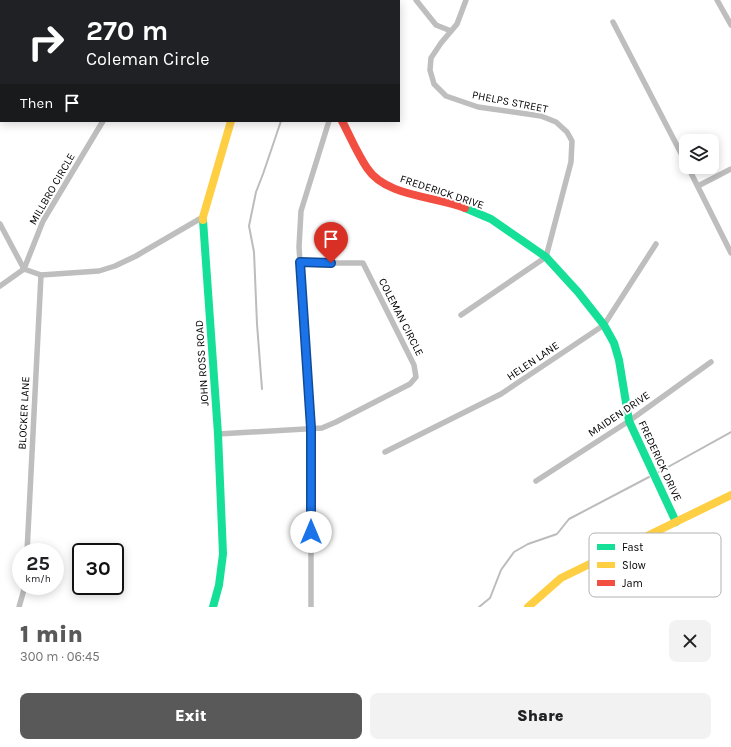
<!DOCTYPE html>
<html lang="en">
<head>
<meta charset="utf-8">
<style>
  :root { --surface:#fff; --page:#f2f2f2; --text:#202124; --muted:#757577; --accent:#595959 }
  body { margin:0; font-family:Karla,sans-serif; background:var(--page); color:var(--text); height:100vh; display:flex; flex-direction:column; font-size:15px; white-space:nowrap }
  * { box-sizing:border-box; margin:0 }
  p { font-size:13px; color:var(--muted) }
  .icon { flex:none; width:22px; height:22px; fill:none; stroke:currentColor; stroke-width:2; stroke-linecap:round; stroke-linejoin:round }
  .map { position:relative; height:607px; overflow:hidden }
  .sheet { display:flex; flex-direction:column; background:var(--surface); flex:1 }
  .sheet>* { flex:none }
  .hud { position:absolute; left:0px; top:0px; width:400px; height:122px; box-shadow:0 2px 10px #0003; background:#202124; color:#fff; overflow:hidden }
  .buttons { position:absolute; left:679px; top:134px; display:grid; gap:8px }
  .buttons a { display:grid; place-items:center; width:40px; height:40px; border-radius:8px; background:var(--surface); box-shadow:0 2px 10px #0003; font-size:20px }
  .speed { position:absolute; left:12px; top:543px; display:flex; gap:8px; font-size:20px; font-weight:700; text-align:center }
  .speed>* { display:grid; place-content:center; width:52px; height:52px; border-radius:50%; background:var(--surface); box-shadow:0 2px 10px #0003; line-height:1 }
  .speed small { font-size:10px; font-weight:400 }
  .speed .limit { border:2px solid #111; border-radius:6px; background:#fff; color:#111 }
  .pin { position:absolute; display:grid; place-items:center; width:34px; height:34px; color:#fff; margin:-41px -17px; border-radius:50% 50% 50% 0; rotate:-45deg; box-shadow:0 0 4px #0007 }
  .pin .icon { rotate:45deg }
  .me { position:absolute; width:44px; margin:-22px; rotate:0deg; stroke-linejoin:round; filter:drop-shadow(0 0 3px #0008) }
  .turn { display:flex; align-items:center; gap:14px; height:84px; padding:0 20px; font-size:18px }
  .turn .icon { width:52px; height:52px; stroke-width:2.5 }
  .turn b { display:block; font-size:28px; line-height:34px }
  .then { display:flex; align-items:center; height:38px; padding:0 20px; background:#0003; gap:8px; font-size:15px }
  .round { display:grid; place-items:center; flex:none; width:42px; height:42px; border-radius:8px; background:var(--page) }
  .head { display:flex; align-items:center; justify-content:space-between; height:68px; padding:0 20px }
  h1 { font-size:24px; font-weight:800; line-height:30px; color:var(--accent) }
  .cta { display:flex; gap:8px; margin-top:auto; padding:8px 20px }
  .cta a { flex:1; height:46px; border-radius:8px; background:var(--accent); color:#fff; font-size:16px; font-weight:800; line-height:46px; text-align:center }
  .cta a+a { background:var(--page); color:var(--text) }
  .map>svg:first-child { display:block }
</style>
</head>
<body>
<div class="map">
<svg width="731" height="607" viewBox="0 0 731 607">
  <rect width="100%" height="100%" fill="#fff"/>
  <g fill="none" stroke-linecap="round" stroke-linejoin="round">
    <g stroke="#bcbcbc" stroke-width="2">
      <polyline points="262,389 257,324 254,252 249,226 256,192 263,174 281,121"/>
      <polyline points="659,472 731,432"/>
      <polyline points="479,607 490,598 501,570 514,552 528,544 557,534 569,519 649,477"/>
    </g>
    <g stroke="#bebebe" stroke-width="5.5">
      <polyline points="289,0 289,1"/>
      <polyline points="416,0 436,25 451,31"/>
      <polyline points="717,0 731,25"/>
      <polyline points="311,1 313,0"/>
      <polyline points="613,22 686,163"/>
      <polyline points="0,68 1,68"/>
      <polyline points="688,167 731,253"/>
      <polyline points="698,186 731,169"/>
      <polyline points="0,224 24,269"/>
      <polyline points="24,269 43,221 103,121"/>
      <polyline points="0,286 24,269 41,275 99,271 115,266 136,256 203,217"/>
      <polyline points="461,315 546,257 571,162 572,141 567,132 556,122 541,116 478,107 446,96 434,84 430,70 431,58 441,43 457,24 466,0"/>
      <polyline points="218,434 322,428 336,422 410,384 416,377 414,365 363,263 300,263"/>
      <polyline points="385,452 501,394 604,325 656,244"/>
      <polyline points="536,481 629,421 711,362"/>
      <polyline points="27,552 41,275"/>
      <polyline points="19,607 25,586"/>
      <polyline points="311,607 311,428 299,247 301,211 329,121"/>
    </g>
    <g stroke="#16e098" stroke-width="8">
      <polyline points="261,0 261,1"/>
      <polyline points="465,208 491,219 546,257 578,292 604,325 614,343 619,360 629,421 676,522"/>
      <polyline points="203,220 218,434 223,554 219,585 213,607"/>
    </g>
    <g stroke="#ffcf43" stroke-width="8">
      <polyline points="203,220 203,217 231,121"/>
      <polyline points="528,607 561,578 731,495"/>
    </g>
    <path stroke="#f24e42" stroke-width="8" d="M342 121C350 136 357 153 367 168 386 197 435 196 465 208"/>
  </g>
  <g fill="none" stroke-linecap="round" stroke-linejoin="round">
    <defs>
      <polyline id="route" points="311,532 311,428 300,262 331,263"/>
    </defs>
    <use href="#route" stroke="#114b97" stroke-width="10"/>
    <use href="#route" stroke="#1a73e8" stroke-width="7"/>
  </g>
  <g text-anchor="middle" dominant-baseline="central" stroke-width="4" stroke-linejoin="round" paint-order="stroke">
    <g font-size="11" fill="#000" stroke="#fff">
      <text transform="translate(510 102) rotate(11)">PHELPS STREET</text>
      <text transform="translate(52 189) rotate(-60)">MILLBRO CIRCLE</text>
      <text transform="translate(442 192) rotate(18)">FREDERICK DRIVE</text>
      <text transform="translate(401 317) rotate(63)">COLEMAN CIRCLE</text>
      <text transform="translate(533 361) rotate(-34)">HELEN LANE</text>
      <text transform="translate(202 363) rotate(-94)">JOHN ROSS ROAD</text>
      <text transform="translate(24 413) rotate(-87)">BLOCKER LANE</text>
      <text transform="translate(619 414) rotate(-34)">MAIDEN DRIVE</text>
      <text transform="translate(660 461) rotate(65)">FREDERICK DRIVE</text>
    </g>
  </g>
  <rect x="589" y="533" width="132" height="64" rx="6" fill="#fff" stroke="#b2b2b2" stroke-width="1"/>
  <rect x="597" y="544" width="18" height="6" fill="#16e098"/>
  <rect x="597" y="562" width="18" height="6" fill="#ffcf43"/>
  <rect x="597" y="580" width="18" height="6" fill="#f24e42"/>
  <g font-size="11" fill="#000">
    <text x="622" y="551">Fast</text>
    <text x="622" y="569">Slow</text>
    <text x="622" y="587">Jam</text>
  </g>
</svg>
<div class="buttons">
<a><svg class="icon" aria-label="layers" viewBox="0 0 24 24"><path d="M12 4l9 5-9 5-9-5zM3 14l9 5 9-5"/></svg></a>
</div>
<div class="speed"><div>25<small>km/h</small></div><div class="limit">30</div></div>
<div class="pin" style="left:331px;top:263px;background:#d93025"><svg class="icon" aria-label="arrive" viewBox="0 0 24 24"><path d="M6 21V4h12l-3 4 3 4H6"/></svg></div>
<svg class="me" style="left:311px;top:532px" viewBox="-20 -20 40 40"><circle r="19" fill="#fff"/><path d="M0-13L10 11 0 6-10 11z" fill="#1a73e8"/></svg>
<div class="hud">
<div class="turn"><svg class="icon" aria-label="right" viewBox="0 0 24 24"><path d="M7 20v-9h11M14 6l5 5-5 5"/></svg><div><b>270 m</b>Coleman Circle</div></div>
<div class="then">Then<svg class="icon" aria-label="arrive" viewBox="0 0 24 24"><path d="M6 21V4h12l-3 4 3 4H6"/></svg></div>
</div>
</div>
<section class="sheet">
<div class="head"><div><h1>1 min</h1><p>300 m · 06:45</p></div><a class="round"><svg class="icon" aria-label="close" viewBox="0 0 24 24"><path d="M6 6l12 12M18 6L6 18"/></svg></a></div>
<div class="cta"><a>Exit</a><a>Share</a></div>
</section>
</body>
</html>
